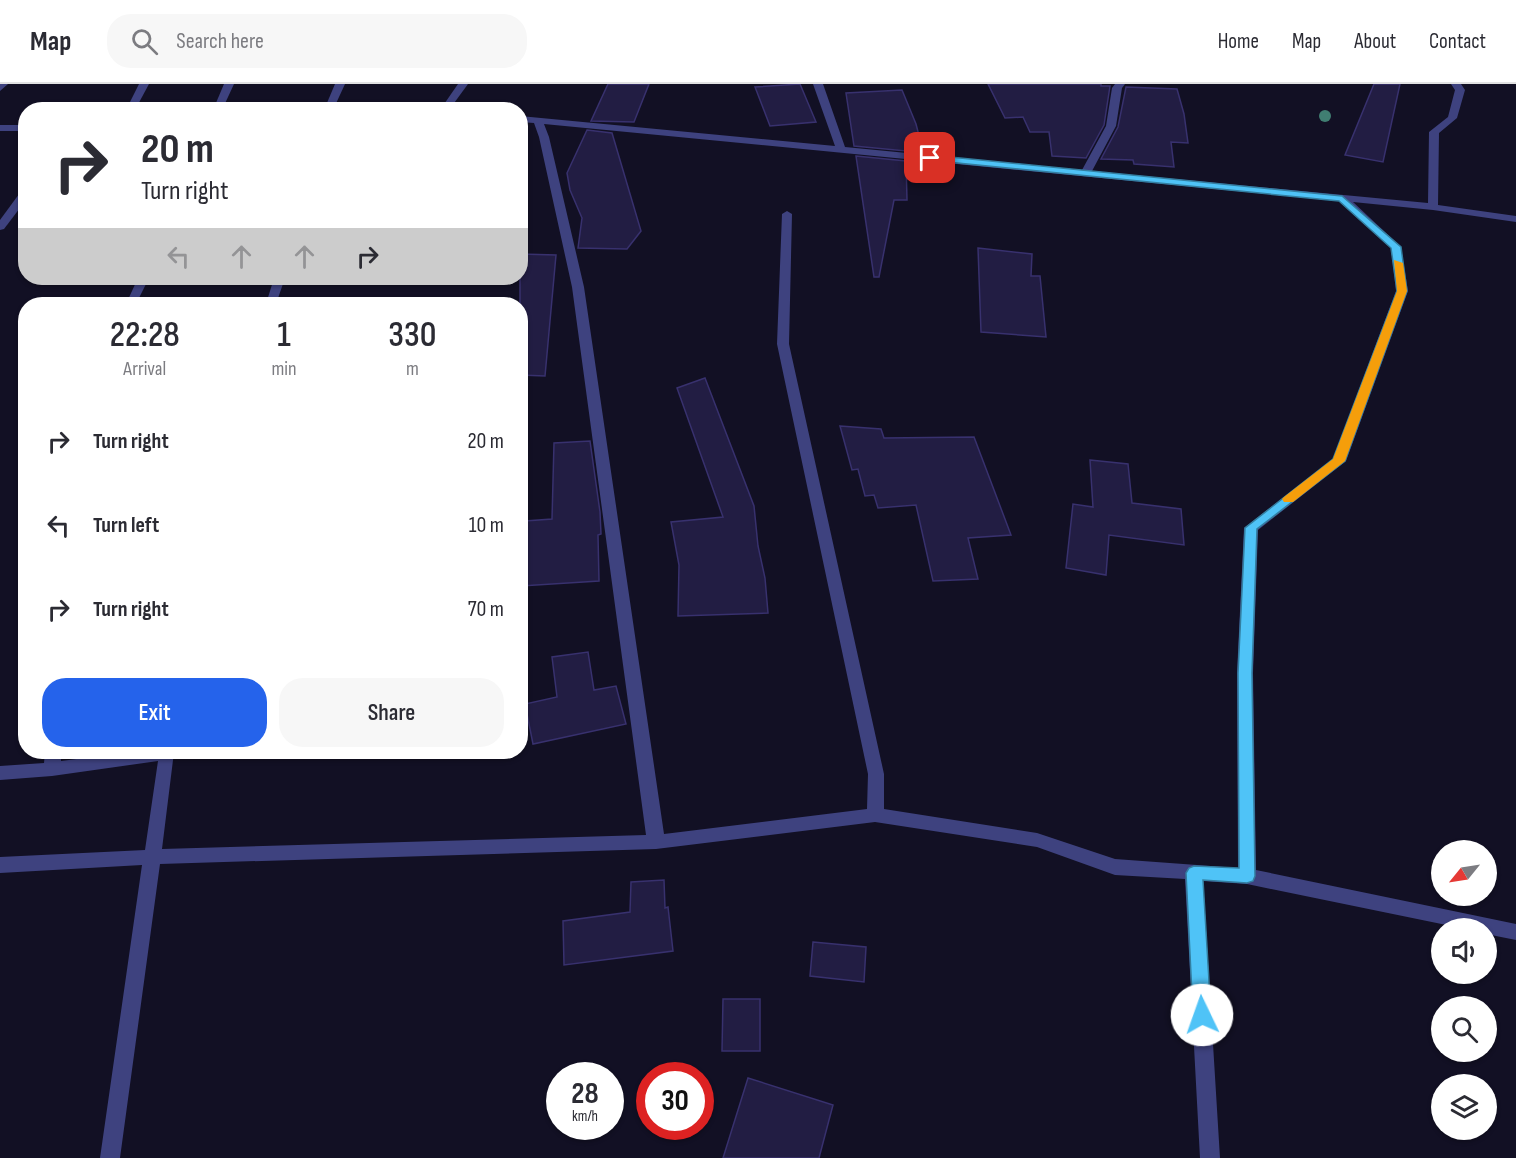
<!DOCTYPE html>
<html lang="en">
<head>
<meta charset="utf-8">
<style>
  :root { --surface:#fff; --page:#f7f7f7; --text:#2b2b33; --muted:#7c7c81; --line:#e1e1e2; --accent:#2563eb }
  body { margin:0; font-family:"Sofia Sans Condensed",sans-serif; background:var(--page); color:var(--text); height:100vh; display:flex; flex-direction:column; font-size:22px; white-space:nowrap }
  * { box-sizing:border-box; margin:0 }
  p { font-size:20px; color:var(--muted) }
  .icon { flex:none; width:33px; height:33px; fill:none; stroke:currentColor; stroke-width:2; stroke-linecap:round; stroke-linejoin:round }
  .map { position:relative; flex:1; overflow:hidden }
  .sheet { position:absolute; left:18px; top:213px; width:510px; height:462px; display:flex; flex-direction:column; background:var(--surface); border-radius:24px; box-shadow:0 2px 4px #0004 }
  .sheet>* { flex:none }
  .hud { position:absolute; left:18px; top:18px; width:510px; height:183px; border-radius:24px; box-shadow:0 2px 4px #0004; background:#fff; color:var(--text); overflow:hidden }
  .needle { width:39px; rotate:240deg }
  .fabs { position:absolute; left:1431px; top:756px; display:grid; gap:12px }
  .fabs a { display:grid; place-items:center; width:66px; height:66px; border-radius:50%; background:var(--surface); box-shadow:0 2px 4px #0004; font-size:30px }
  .speed { position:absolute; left:546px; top:978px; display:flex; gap:12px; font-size:30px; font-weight:700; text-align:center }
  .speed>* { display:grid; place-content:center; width:78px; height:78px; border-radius:50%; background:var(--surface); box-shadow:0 2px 4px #0004; line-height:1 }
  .speed small { font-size:15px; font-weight:400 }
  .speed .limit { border:9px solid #d22; background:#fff; color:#111 }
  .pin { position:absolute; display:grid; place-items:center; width:51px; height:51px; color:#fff; margin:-26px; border-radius:12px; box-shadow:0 3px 9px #0006 }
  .me { position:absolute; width:66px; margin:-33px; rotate:357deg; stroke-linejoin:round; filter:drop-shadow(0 0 4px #0008) }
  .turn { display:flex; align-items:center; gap:21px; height:126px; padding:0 24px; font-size:27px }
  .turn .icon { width:78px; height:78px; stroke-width:2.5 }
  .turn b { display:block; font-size:42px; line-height:51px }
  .lanes { display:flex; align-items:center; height:57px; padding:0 24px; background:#0003; justify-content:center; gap:30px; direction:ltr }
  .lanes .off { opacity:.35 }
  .eta { display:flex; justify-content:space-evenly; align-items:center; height:102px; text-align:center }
  .eta b { font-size:36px; font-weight:600; line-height:42px }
  .primary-button { display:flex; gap:12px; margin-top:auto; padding:12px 24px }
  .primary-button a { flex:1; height:69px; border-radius:24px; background:var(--accent); color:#fff; font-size:24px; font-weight:600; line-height:69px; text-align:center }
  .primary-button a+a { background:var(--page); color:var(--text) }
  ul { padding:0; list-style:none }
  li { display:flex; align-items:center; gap:18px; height:84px; padding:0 24px }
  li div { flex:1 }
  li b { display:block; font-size:22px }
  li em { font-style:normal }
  header { display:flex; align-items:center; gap:36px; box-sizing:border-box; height:84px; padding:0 30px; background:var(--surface); border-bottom:2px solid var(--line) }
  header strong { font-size:28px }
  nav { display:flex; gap:33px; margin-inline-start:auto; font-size:21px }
  .search { width:420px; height:54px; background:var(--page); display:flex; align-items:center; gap:15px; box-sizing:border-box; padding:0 21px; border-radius:24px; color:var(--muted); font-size:22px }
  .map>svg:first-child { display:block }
</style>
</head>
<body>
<header>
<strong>Map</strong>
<div class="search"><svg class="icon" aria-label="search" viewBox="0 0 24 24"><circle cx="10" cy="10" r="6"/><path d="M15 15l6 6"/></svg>Search here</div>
<nav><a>Home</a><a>Map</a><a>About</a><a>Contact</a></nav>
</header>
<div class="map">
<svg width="1516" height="1074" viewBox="0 0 1516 1074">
  <rect width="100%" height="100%" fill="#121024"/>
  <g fill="#221d43" stroke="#38316e" stroke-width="1.5">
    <polygon points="608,0 649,0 634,38 591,37"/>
    <polygon points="800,0 816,38 770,42 755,3"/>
    <polygon points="988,0 1101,0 1101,2 1110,2 1104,41 1086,74 1052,72 1049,48 1030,48 1023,33 1005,34"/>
    <polygon points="1374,0 1400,0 1383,78 1345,71"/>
    <polygon points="1126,3 1177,5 1184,30 1188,59 1171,58 1174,83 1134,80 1133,76 1101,75 1118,43"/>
    <polygon points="902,6 916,40 922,63 905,63 906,67 854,62 846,9"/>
    <polygon points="587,46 612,49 641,147 627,165 578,164 582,134 570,106 567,89"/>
    <polygon points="856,72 906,77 907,116 894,116 879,193 874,193"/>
    <polygon points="978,164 1032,170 1031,192 1040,192 1046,253 981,248"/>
    <polygon points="520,170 556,171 545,292 520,291"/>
    <polygon points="705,294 754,422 758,462 765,494 768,529 678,532 679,481 671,438 723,433 677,304"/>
    <polygon points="840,342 881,345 884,354 974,353 1011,451 968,454 978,495 933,497 916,421 878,424 874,411 865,412 858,385 852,386"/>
    <polygon points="590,357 600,428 601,450 598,451 599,497 521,502 525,437 552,435 554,359"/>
    <polygon points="1090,376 1128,380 1132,419 1181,425 1184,461 1109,451 1106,491 1066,484 1073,420 1093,423"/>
    <polygon points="588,568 594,606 616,602 626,640 533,660 525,620 557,613 552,573"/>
    <polygon points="664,796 665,824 668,823 673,867 564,881 563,837 630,828 631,798"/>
    <polygon points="813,858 866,863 864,898 810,892"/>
    <polygon points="723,915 760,915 760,967 722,967"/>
    <polygon points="748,994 833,1021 819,1074 723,1074"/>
  </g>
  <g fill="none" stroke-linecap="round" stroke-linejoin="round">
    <g fill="#3e427f" fill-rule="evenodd">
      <polygon points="0,0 8,0 0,7"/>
      <polygon points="139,0 149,0 135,26 126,26"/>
      <polygon points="224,0 234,0 222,26 213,26"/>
      <polygon points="335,0 345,0 333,26 324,26"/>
      <polygon points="458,0 468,0 449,26 440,26"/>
      <path d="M813 0H823L845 63 1082 86 1106 42 1112 4 1115 0H1125L1122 4 1116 42 1092 87 1428 119 1429 48 1448 33 1455 6 1451 0H1461L1465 6 1457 34 1439 49 1438 121 1516 132V138L1433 126 1353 118 1401 163 1408 207 1346 377 1258 446 1253 589 1256 786 1516 840V856L1486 850V844H1461L1247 800 1203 797 1220 1074H1200L1185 795 1115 791 1037 763 875 738 656 765 160 780 120 1074H100L142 781 0 789V773L145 766 158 677 52 692 0 696V682L44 679 45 668H61V677L131 668H174L162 765 646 751 572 203 539 53 534 39 520 38V32L835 62ZM544 40 1339 117 1391 164 1396 207 1333 375 1244 444 1237 589 1238 784 1115 775 1037 749 884 725V690L789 260 792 130 787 127 782 130 777 260 868 690 867 725 664 750 584 203 549 53Z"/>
      <rect x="0" y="41" width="26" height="6"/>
      <polygon points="26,105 26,116 4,145 0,146 0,136 22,106"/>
      <polygon points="138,194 149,194 136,220 126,220"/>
      <polygon points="274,194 285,194 276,220 266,220"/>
    </g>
  </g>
  <circle fill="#407e72" cx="1325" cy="32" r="6"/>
  <polygon fill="#4fc3f7" stroke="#337fa1" stroke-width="1.5" points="930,71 1342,112 1401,163 1407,207 1345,377 1257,445 1252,589 1255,792 1253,797 1247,799 1203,796 1211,931 1208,937 1202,940 1196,937 1193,931 1186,789 1189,784 1194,782 1239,784 1238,589 1245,444 1333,375 1397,207 1391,164 1339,117 927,76 927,72"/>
  <polygon fill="#f59e0b" points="1394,176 1403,179 1407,207 1345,377 1293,418 1284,418 1282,415 1284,413 1333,375 1397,207"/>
</svg>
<div class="fabs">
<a><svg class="needle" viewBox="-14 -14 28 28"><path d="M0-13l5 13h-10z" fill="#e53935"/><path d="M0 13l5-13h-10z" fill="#7c7c81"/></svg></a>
<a><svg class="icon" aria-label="sound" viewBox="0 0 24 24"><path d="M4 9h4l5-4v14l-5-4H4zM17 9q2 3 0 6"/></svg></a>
<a><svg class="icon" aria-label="search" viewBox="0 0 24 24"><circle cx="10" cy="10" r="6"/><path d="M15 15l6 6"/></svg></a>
<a><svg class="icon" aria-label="layers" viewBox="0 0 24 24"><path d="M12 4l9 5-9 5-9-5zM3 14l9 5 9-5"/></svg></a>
</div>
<div class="speed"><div>28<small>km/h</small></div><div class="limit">30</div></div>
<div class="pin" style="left:930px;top:74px;background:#d93025"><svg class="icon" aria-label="arrive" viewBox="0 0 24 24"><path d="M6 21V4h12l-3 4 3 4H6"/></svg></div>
<svg class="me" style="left:1202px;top:931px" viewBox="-20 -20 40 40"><circle r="19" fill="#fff"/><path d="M0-13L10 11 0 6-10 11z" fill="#4fc3f7"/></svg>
<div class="hud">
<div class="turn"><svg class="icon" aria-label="right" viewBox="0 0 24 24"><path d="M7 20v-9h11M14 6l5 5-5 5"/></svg><div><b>20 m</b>Turn right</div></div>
<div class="lanes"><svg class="icon off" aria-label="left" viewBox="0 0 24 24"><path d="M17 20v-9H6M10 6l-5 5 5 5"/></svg><svg class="icon off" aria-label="ahead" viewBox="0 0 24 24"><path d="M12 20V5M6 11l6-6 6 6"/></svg><svg class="icon off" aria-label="ahead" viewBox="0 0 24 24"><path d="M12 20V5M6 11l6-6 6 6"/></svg><svg class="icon" aria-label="right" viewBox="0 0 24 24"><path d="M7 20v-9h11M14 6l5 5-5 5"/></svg></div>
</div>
<section class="sheet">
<div class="eta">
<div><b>22:28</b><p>Arrival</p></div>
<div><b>1</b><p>min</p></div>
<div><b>330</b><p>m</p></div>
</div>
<ul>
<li><svg class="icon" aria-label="right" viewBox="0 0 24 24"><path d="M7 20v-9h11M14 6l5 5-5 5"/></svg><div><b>Turn right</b></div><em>20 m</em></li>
<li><svg class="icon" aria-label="left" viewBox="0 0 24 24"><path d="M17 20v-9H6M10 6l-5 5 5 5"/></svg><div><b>Turn left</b></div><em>10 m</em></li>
<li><svg class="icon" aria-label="right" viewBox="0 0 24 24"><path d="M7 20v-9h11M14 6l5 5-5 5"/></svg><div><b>Turn right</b></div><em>70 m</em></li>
</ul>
<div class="primary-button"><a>Exit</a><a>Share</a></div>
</section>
</div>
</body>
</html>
